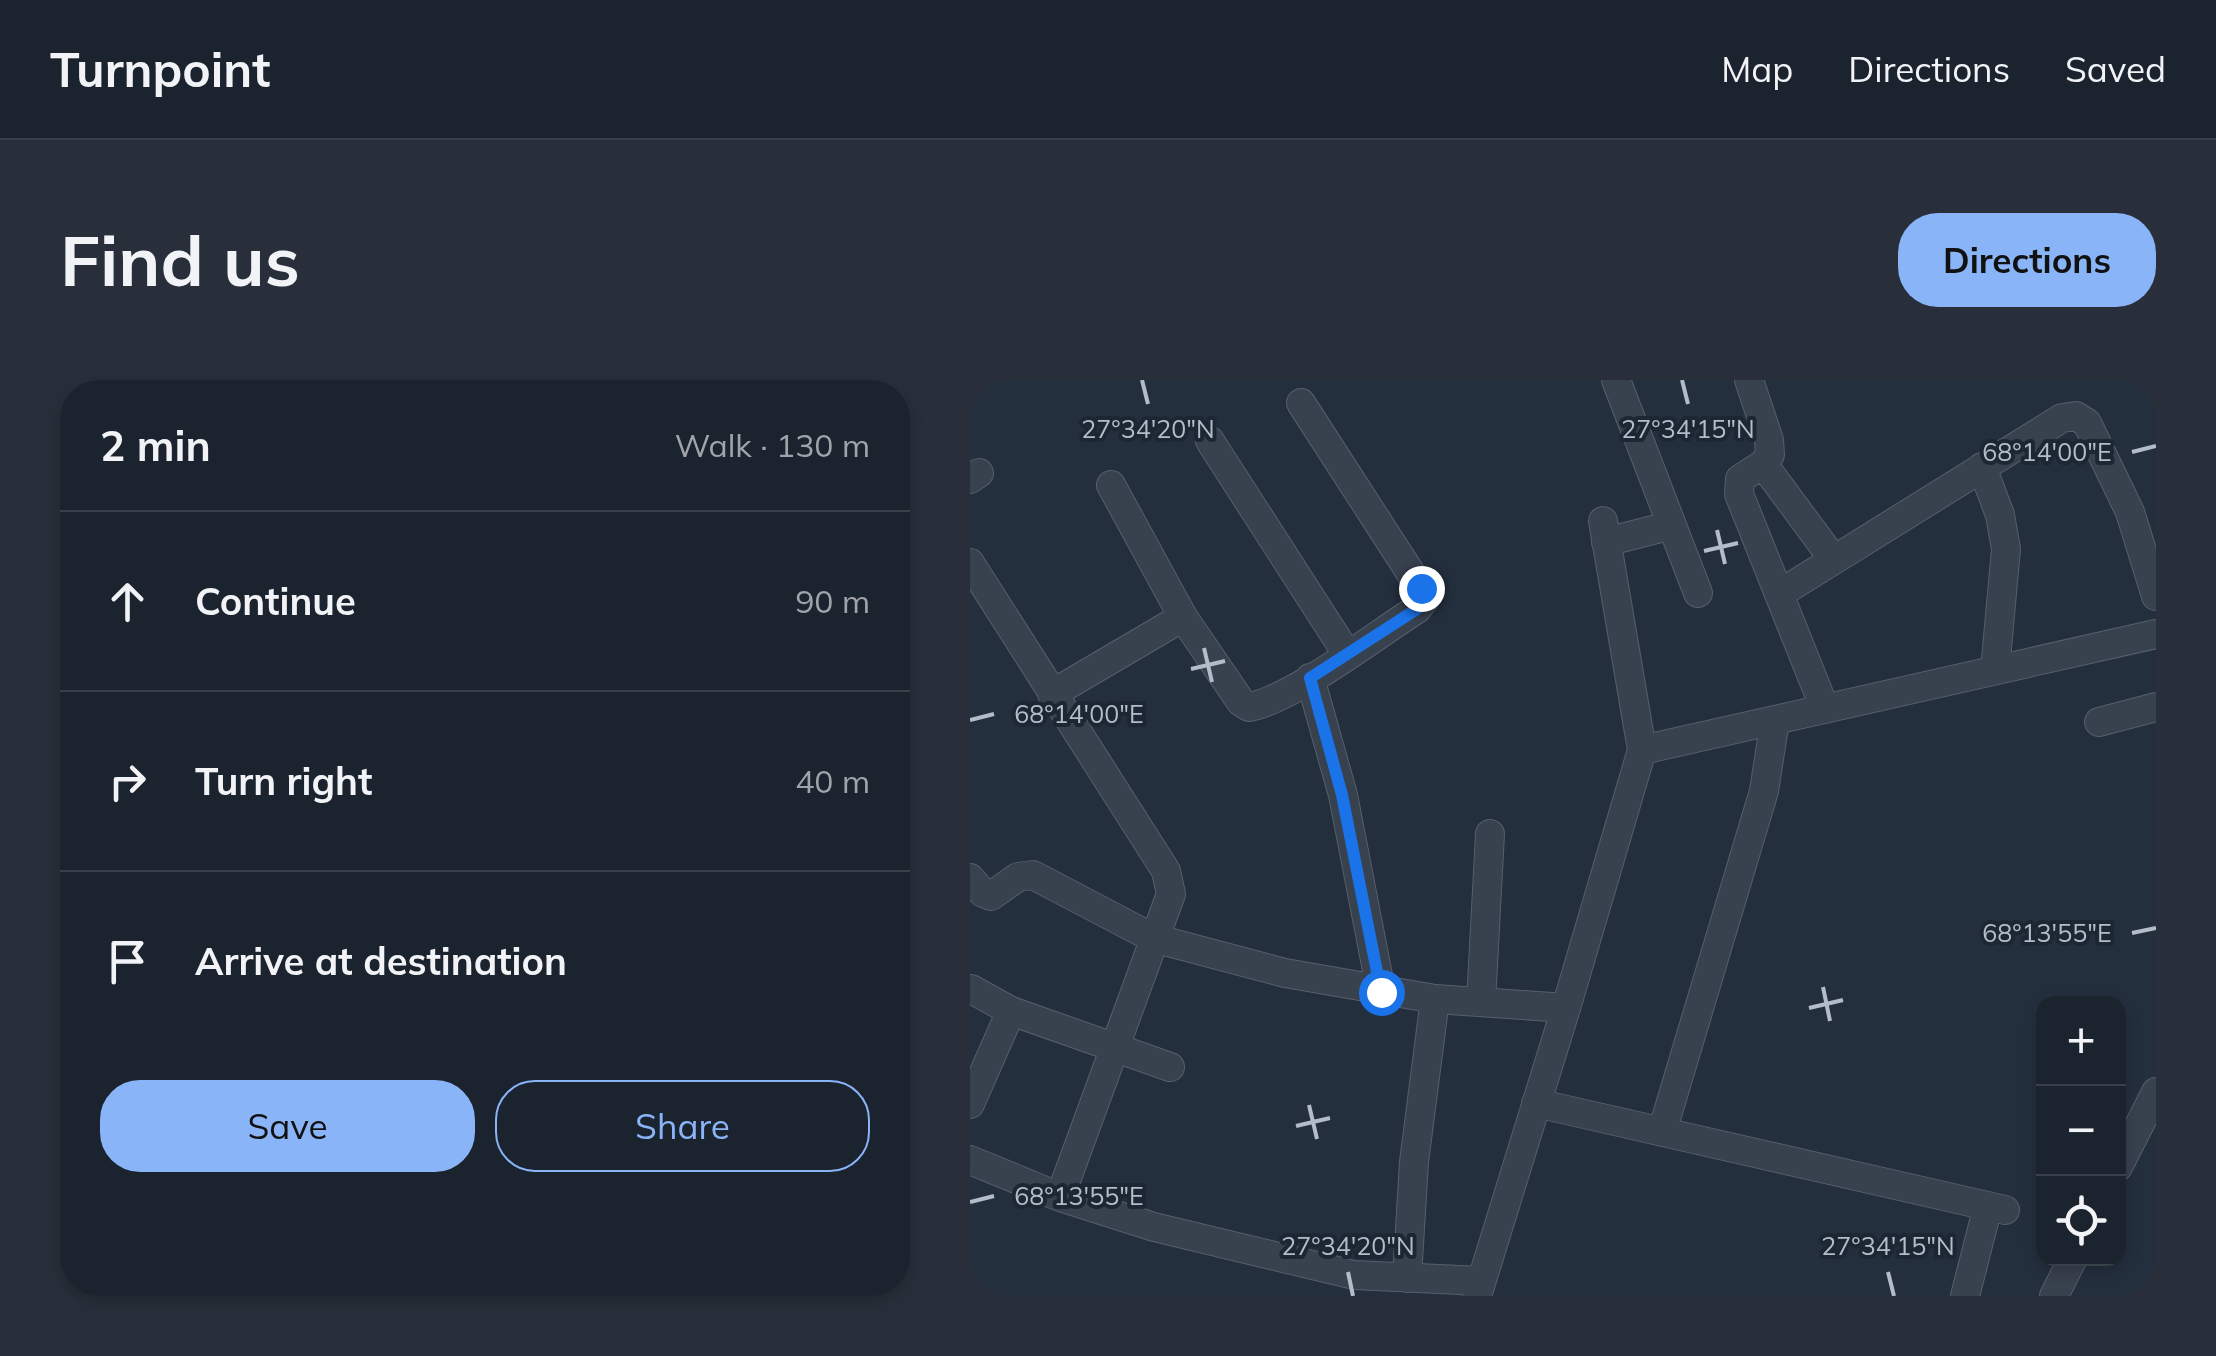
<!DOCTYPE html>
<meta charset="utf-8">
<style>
:root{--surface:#1b232e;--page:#282f3a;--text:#f1f3f6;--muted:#a0a4aa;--line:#39404a;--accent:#8ab4f8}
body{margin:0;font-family:Mulish,sans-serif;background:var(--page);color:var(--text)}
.controls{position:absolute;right:30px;bottom:30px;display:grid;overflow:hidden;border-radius:20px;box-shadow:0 5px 15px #0003}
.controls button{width:90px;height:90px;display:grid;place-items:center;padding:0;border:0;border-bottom:2px solid var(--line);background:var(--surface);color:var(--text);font:50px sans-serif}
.stop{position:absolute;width:30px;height:30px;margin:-22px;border:8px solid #1a73e8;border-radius:50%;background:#fff}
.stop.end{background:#1a73e8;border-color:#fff;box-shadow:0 2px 10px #0008}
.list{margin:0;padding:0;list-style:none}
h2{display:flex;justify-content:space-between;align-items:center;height:130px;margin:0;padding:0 40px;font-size:42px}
h2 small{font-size:32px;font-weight:400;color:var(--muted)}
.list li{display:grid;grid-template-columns:65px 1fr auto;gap:30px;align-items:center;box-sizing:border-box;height:180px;padding:0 40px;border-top:2px solid var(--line)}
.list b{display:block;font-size:38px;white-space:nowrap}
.list em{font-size:32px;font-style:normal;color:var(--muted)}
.actions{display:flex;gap:20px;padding:30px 40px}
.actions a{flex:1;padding:22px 0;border:2px solid var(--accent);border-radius:40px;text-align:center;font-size:35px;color:var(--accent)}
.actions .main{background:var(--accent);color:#111}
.icon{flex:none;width:55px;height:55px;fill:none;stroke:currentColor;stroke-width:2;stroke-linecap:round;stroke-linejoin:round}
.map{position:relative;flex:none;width:1186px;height:916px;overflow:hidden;border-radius:40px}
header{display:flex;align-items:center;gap:60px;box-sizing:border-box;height:140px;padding:0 50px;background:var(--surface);border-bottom:2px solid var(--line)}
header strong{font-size:48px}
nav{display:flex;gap:55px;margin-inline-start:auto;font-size:35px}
.intro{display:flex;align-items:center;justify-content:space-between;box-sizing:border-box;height:240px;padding:0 60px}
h1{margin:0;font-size:70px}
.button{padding:25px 45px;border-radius:40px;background:var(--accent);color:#111;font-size:35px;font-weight:700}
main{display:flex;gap:60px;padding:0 60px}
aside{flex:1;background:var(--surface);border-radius:40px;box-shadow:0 5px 15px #0003}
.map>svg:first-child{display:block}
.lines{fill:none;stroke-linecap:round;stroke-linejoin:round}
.minor-casing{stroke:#565f6c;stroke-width:30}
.minor{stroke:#38414e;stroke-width:28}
.route{stroke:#1a73e8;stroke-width:12}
.ticks{fill:none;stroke:#b4bcc9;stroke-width:4}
.ticks-label{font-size:25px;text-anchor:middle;fill:#b4bcc9;stroke:#1d2633;stroke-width:8;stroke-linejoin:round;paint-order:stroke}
</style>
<header>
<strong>Turnpoint</strong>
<nav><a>Map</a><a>Directions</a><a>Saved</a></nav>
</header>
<div class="intro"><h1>Find us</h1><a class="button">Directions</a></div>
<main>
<aside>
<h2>2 min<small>Walk · 130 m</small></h2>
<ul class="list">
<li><svg class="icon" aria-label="ahead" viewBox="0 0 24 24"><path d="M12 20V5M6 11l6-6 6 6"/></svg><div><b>Continue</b></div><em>90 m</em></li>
<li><svg class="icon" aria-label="right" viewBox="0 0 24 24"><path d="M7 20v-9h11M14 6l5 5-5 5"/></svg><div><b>Turn right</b></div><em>40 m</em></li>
<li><svg class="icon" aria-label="arrive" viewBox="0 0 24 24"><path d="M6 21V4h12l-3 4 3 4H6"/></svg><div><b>Arrive at destination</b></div></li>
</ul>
<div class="actions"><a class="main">Save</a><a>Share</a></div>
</aside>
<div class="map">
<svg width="1186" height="916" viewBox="0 0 1186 916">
<rect width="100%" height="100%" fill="#242f3e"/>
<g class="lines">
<defs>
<path id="minor" d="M646,0L728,213
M779,0L799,60L800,75L793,84L770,99L769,114L855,329
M240,61L377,274
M793,84L864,180
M1012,87L1030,135L1036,169L1025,290
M0,99L9,93
M141,105L213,237L271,322L279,327C323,319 406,255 447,229L454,220L451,209L331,23
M636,162L702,145
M0,183L196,491L201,514L90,817
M809,214L1092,38L1106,36L1117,43L1160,132L1186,216
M340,298L373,415L411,611
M82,314L213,237
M1129,342L1186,327
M672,370L1186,254
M0,498L13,513L21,516L48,497L63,495L183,558L315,593L465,619L596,628
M1,609L41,631L200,687
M511,622L520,454
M566,723L1035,830
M0,724L41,631
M692,752L794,411L805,340
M0,780L90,817L184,847L384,895L511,901
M1148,787L1186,712
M437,898L444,782L465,619
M507,916L596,628L672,370L633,141
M995,916L1018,826
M1084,916L1103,878"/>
</defs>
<!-- minor casing -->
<use href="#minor" class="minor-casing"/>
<!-- minor -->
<use href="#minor" class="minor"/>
</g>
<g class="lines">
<!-- route -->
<path class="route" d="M411,612L372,415L340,298L447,229L454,220L451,208"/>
</g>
<!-- ticks -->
<path class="ticks" d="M172,0L178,24M712,0L718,24M1162,72L1186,66M747,150L755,184M734,171L768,163M234,268L242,302M221,289L255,281M0,340L24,334M1162,553L1186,548M853,607L860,641M839,628L873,620M339,725L347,759M326,746L360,738M0,822L24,816M378,892L383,916M918,892L924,916"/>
<g class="ticks-label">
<text x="178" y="58">27°34'20"N</text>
<text x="718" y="58">27°34'15"N</text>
<text x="1077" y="81">68°14'00"E</text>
<text x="109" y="343">68°14'00"E</text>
<text x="1077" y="562">68°13'55"E</text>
<text x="109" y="825">68°13'55"E</text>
<text x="378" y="875">27°34'20"N</text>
<text x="918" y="875">27°34'15"N</text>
</g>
</svg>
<div class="controls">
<button>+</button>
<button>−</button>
<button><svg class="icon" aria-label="locate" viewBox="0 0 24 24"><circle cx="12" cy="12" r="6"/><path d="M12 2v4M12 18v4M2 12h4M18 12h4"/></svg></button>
</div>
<div class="stop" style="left:411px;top:612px"></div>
<div class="stop end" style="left:451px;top:208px"></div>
</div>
</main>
